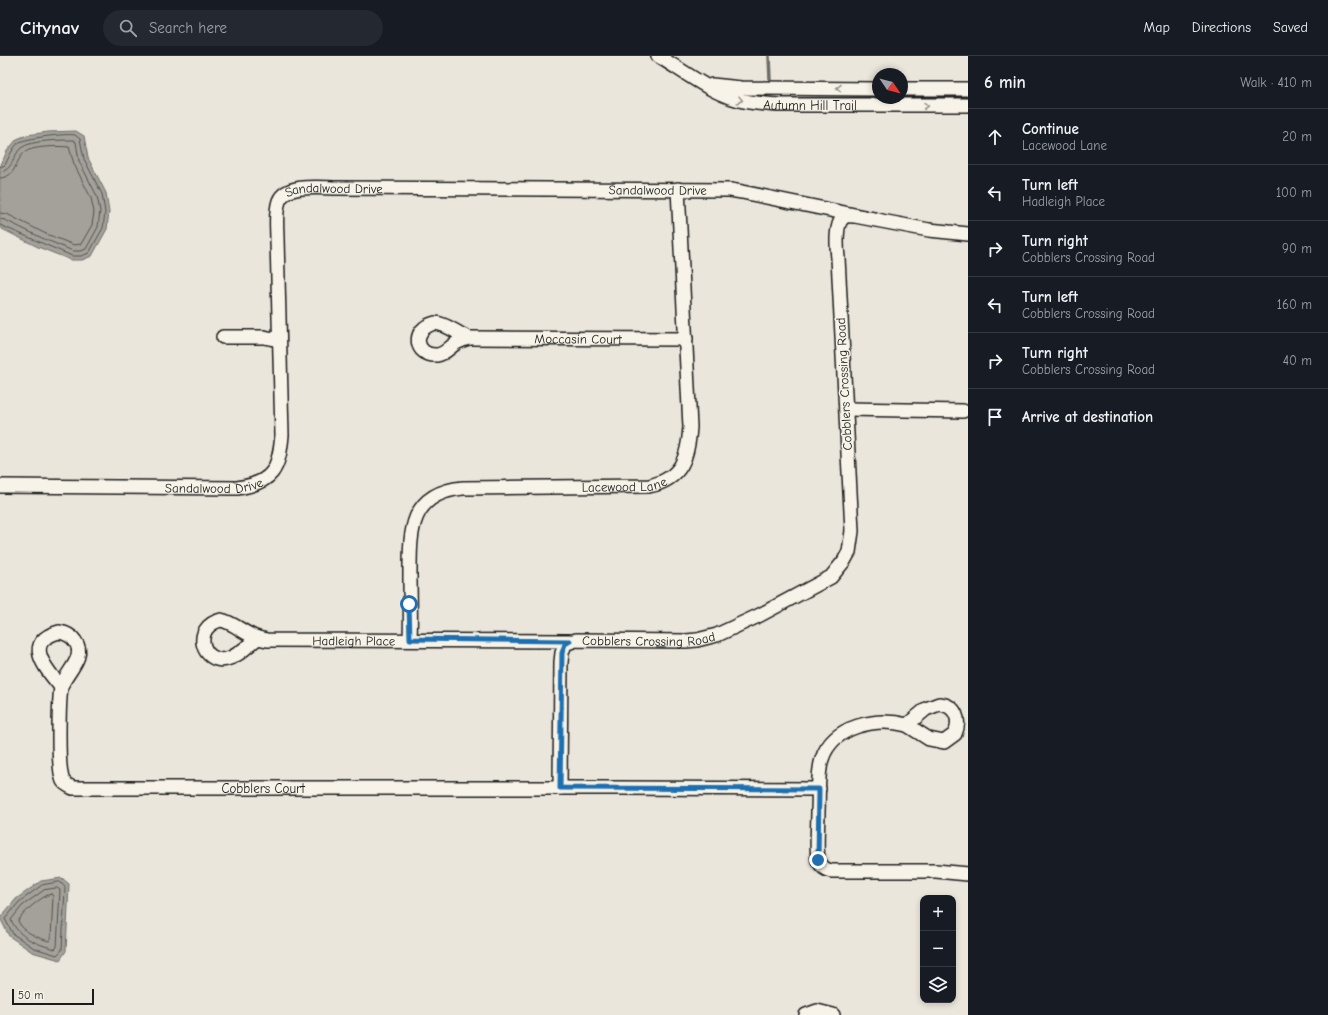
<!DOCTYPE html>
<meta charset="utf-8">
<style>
:root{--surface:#171b24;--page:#242831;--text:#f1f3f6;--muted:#9ea1a6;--line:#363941}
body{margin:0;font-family:"Comic Neue",sans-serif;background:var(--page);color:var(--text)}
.controls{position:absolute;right:12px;bottom:12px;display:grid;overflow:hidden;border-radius:8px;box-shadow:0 2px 6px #0003}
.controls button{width:36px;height:36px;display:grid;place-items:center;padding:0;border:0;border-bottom:1px solid var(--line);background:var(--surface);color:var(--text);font:20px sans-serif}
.compass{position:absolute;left:872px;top:12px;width:36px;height:36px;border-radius:50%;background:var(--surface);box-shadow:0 2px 6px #0003;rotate:125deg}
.scale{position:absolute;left:12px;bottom:10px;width:82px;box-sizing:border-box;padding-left:4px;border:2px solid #1c1c1c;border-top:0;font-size:11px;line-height:14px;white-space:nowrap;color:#1c1c1c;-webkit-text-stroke:3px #f7f3e8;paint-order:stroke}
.stop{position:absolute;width:12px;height:12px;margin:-9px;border:3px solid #1f6fb2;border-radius:50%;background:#fff}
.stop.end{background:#1f6fb2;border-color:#fff;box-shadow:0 1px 4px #0008}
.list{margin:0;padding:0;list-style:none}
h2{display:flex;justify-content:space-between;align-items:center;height:52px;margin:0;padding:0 16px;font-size:17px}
h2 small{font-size:13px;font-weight:400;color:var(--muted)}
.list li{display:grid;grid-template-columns:26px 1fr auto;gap:12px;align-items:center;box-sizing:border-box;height:56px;padding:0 16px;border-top:1px solid var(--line)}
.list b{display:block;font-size:15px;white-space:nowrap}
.list p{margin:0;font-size:13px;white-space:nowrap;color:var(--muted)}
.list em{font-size:13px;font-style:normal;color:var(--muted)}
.icon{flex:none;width:22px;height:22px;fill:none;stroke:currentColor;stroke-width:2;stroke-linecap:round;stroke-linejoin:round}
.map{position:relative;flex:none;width:968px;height:959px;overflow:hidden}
header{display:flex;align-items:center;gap:24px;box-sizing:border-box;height:56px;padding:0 20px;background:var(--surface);border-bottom:1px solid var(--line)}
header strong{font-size:19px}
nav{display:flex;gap:22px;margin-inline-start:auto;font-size:14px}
.search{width:280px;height:36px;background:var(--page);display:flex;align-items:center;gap:10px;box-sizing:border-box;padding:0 14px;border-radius:22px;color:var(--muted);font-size:15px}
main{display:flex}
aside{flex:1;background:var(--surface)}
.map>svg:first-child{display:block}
.water{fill:#a3a19a;stroke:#6d6c68}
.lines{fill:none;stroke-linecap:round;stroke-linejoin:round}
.shore{stroke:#52514e;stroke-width:1}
.stream{stroke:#6d6c68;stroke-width:3.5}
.minor-casing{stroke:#1c1c1c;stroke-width:16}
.minor{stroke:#f7f3e8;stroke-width:13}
.oneway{stroke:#94928c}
.route{stroke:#1f6fb2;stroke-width:5}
.labels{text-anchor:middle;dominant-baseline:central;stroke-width:3;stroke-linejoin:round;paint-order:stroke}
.street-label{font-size:13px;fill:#1c1c1c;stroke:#f7f3e8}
</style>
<header>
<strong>Citynav</strong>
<div class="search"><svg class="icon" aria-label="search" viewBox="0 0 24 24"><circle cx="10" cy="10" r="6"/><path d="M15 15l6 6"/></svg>Search here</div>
<nav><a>Map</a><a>Directions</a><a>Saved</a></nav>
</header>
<main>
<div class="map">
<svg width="968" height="959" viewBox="0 0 968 959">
<rect width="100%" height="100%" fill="#eae6dc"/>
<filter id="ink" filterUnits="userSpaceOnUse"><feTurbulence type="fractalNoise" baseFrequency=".025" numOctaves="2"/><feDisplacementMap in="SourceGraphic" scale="8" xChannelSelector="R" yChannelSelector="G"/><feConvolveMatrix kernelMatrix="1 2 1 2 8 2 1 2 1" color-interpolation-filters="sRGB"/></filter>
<g filter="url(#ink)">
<!-- water -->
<path class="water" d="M76,75L84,80L88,102L106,137L109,155L107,173L92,200L82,204H71L38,191L2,173L0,170V111L7,95L17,83L27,79L48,76Z
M62,822L69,828L66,895L60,904L32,896L9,880L0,862L16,843L41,825Z"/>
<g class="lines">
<!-- shore -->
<path class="shore" d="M0,111L5,109C9,101 12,93 18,87C25,82 67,77 75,79C76,80 79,82 80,83L84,103L102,138L105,156L103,172L89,197L81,200H72L0,169
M0,116C13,115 13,99 21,92C31,84 61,84 73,84L76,86L79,105L97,140L100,155L98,171L86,193L81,195H73L42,182L5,164L0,163
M0,122C17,121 14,105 25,96C33,90 59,90 69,91L74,108L91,142L94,156L92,169L81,188L74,189L44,177L7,158L0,157
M60,826L65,831L62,894L57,899L34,892L13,878L5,863L19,846L42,829Z
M57,832L60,834L57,891L55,893C37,888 19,882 11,864L22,850L44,834Z
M51,838L53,840L51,883L49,885C38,882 23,876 18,865C24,856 41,840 51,838Z"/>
<!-- stream -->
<path class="stream" d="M769,0L770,24"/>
<defs>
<g id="minor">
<path id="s1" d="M658,0C682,14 710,36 736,43C749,47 764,48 778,49H968"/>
<path d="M712,29L741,32L878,33"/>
<path d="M902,33H968"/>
<path d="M435,267C448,268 457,278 469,282C465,283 461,285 458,286C450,290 446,298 437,299C415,301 410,273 435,267Z"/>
<path d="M223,281H264L279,284"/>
<path id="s2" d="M469,282L686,283"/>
<path d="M846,353L963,355"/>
<path id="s3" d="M0,430L237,432C273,427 279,413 282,379L277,183C277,172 275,156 279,145C286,127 321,132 337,132L730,134L742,136L879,164"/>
<path d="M221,564C235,567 244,578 258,582C248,589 239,600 227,603C202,609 191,571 221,564Z"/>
<path d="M59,576C66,577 71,579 75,585C87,601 66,616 61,631C47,614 21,586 59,576Z"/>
<path id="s4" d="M258,582L267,584L570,585"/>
<path id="s5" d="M410,583C411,562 410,540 410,519C410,476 409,437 463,432L649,430C682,423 688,401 690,371L678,133"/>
<path id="s6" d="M61,631C59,647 57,712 63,725C66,729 69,730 73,732H619L819,733"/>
<path d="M939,648C956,649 961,664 955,678L944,686L929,683L907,669L926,653Z"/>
<path d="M907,669C877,661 833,669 822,703C817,719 819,738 818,755C818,771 816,788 818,804C822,811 825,814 832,815H936L968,818"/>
<path id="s7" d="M560,732L561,606L562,597L565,588L576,584L686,585L697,584L717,579L760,559L831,521L844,505L849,496L852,475L838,202C837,193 835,168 843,162C846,159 851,160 855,160L929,174L968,178"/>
<path d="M806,959L817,955L833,959"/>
</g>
</defs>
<!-- minor casing -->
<use href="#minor" class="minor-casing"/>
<!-- minor -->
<use href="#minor" class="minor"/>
</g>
<!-- one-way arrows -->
<defs><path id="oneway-chevron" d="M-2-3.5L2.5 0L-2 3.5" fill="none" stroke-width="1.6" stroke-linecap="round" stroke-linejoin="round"/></defs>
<g class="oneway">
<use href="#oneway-chevron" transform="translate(839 32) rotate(-179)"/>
<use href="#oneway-chevron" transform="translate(740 44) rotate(14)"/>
<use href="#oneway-chevron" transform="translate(926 50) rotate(1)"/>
</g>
</g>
<g class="lines" filter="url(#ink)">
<!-- route -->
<path class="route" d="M409,548L410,583L570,585L565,588L562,597L560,732L819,733L818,804"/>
</g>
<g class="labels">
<!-- street labels -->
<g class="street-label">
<text stroke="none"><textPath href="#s1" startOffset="164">Autumn Hill Trail</textPath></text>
<text stroke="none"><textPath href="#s3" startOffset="933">Sandalwood Drive</textPath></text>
<text stroke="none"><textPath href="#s3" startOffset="609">Sandalwood Drive</textPath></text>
<text stroke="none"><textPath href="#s2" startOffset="109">Moccasin Court</textPath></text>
<text transform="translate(844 328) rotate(-93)">Cobblers Crossing Road</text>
<text stroke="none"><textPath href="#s3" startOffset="214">Sandalwood Drive</textPath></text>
<text stroke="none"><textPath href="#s5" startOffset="342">Lacewood Lane</textPath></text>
<text stroke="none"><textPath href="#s7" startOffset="229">Cobblers Crossing Road</textPath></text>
<text stroke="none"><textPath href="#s4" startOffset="96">Hadleigh Place</textPath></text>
<text stroke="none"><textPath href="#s6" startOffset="297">Cobblers Court</textPath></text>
</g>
</g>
</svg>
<div class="controls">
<button>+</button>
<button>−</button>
<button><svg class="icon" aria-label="layers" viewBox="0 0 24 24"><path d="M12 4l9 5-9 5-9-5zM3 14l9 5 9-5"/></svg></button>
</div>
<svg class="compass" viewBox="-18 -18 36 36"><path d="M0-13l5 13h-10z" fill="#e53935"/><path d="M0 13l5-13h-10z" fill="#9ea1a6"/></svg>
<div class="scale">50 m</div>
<div class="stop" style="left:409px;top:548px"></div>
<div class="stop end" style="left:818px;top:804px"></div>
</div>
<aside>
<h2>6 min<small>Walk · 410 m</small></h2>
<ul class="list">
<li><svg class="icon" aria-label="ahead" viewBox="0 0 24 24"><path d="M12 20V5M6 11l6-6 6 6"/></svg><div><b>Continue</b><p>Lacewood Lane</p></div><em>20 m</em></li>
<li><svg class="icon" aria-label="left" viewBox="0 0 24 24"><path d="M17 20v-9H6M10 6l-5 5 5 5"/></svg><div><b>Turn left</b><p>Hadleigh Place</p></div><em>100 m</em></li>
<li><svg class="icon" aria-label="right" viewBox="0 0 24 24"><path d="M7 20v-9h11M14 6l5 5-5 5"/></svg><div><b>Turn right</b><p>Cobblers Crossing Road</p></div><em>90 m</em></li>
<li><svg class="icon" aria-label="left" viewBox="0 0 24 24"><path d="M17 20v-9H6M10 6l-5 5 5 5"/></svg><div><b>Turn left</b><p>Cobblers Crossing Road</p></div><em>160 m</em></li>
<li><svg class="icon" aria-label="right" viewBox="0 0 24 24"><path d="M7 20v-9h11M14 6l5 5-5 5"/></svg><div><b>Turn right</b><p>Cobblers Crossing Road</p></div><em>40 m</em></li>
<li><svg class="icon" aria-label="arrive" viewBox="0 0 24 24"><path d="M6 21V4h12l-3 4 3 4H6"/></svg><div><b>Arrive at destination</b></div></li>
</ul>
</aside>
</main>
